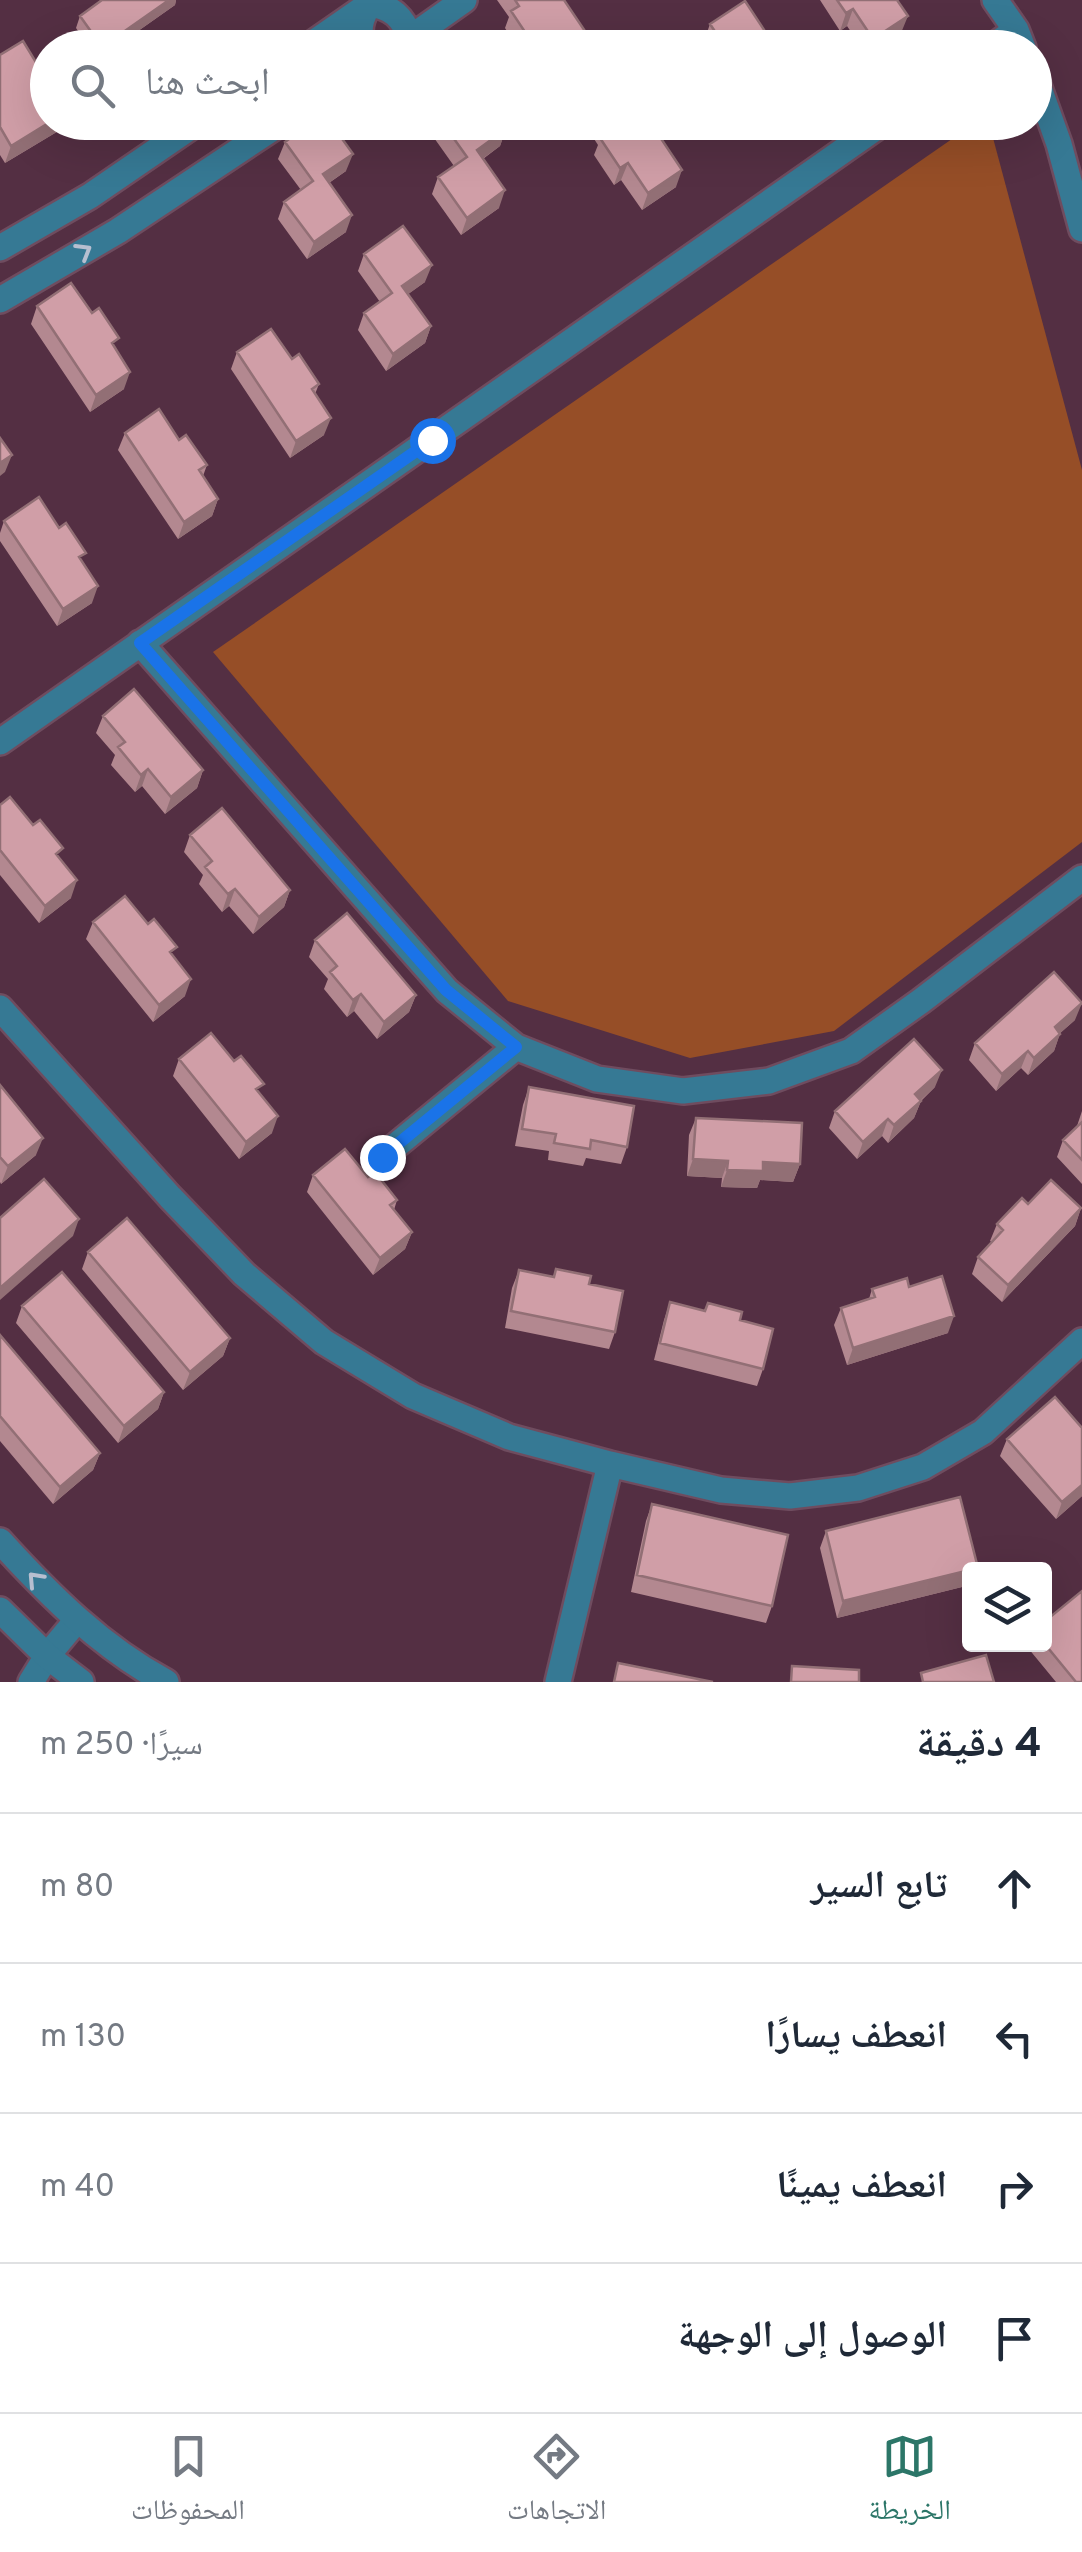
<!DOCTYPE html>
<html lang="ar">
<meta charset="utf-8">
<style>
:root{--surface:#fff;--page:#f2f2f3;--text:#1f2937;--muted:#747a83;--line:#e0e1e3;--accent:#2c7668}
body{margin:0;font-family:Overpass,"Noto Naskh Arabic",sans-serif;background:var(--page);color:var(--text);direction:rtl}
.controls{position:absolute;right:30px;bottom:30px;display:grid;overflow:hidden;border-radius:10px;box-shadow:0 10px 40px #0002}
.controls button{width:90px;height:90px;display:grid;place-items:center;padding:0;border:0;border-bottom:2px solid var(--line);background:var(--surface);color:var(--text);font:50px sans-serif}
.stop{position:absolute;width:30px;height:30px;margin:-22px;border:8px solid #1a73e8;border-radius:50%;background:#fff}
.stop.end{background:#1a73e8;border-color:#fff;box-shadow:0 2px 10px #0008}
.list{margin:0;padding:0;list-style:none}
h2{display:flex;justify-content:space-between;align-items:center;height:130px;margin:0;padding:0 40px;font-size:42px}
h2 small{font-size:32px;font-weight:400;color:var(--muted)}
.list li{display:grid;grid-template-columns:65px 1fr auto;gap:30px;align-items:center;box-sizing:border-box;height:150px;padding:0 40px;border-top:2px solid var(--line)}
.list b{display:block;font-size:38px;white-space:nowrap}
.list em{font-size:32px;font-style:normal;color:var(--muted)}
.icon{flex:none;width:55px;height:55px;fill:none;stroke:currentColor;stroke-width:2;stroke-linecap:round;stroke-linejoin:round}
.map{position:relative;flex:none;width:1082px;height:1682px;overflow:hidden;direction:ltr}
.search{position:absolute;background:var(--surface);box-shadow:0 10px 40px #0002;left:30px;right:30px;top:30px;height:110px;display:flex;align-items:center;gap:25px;box-sizing:border-box;padding:0 35px;border-radius:55px;color:var(--muted);font-size:38px}
.sheet{height:730px;background:var(--surface)}
nav{display:flex;justify-content:space-around;align-items:center;box-sizing:border-box;height:140px;border-top:2px solid var(--line);background:var(--surface);font-size:28px;color:var(--muted)}
nav a{display:grid;justify-items:center;gap:5px}
nav .on{color:var(--accent)}
.map>svg:first-child{display:block}
.green{fill:#964e27}
.lines{fill:none;stroke-linecap:round;stroke-linejoin:round}
.minor-casing{stroke:#6f4c5f;stroke-width:30}
.tertiary-casing{stroke:#6f4c5f;stroke-width:30}
.minor{stroke:#367994;stroke-width:25}
.tertiary{stroke:#367994;stroke-width:25}
.wall{fill:#b38890}
.shaded-wall{fill:#926f75}
.building{fill:#d09ea7;stroke:#926f75;stroke-width:2.5}
.oneway{stroke:#b7bfd0}
.route{stroke:#1a73e8;stroke-width:12}
</style>
<div class="map">
<svg width="1082" height="1682" viewBox="0 0 1082 1682">
<rect width="100%" height="100%" fill="#542f43"/>
<!-- green -->
<path class="green" d="M975,123H989L1082,470V842L834,1031L690,1058L508,1001L213,652Z"/>
<g class="lines">
<defs>
<path id="minor" d="M995,0L1016,30L1023,48
M991,48L1016,30
M1034,74L1059,144L1082,229
M140,643L447,991L516,1047L597,1079L683,1091L769,1081L851,1051L921,1001L1082,878
M0,742L884,122
M0,1008L170,1197L244,1274L324,1342L413,1396L509,1437L610,1464L721,1490L790,1496L858,1488L923,1467L983,1432L1082,1341
M382,1157L516,1047
M31,1682L47,1656L77,1620
M558,1682L610,1464"/>
<path id="tertiary" d="M306,48L371,3
M364,48C357,31 360,18 370,4C392,7 403,17 410,38
M396,48L464,0
M0,248L90,196L198,122
M0,300L118,231L282,122
M0,1541C49,1595 101,1647 166,1682
M0,1610L47,1656L81,1682"/>
</defs>
<!-- minor casing -->
<use href="#minor" class="minor-casing"/>
<!-- tertiary casing -->
<use href="#tertiary" class="tertiary-casing"/>
<!-- minor -->
<use href="#minor" class="minor"/>
<!-- tertiary -->
<use href="#tertiary" class="tertiary"/>
</g>
<!-- wall -->
<path class="wall" d="M102,0H176L175,5L114,48H90L76,28L80,16Z
M497,0H564L593,43L592,48H518L505,28L509,17Z
M820,0H897L901,33L879,48H862L847,26L840,31Z
M710,24L776,48H708L704,41Z
M0,55L60,130L5,163L0,155Z
M437,122H501L506,129L500,146L483,159L499,208L461,235L432,194L438,177L454,166L432,135Z
M583,122H650L676,187L642,210L621,180L614,185L594,155L598,145Z
M758,122H775L763,130Z
M285,142L346,171L329,183L346,232L307,259L278,219L284,202L301,190L278,159Z
M364,254L425,282L408,294L431,326L425,343L386,371L358,330L364,313L380,302L358,271Z
M37,306L115,348L124,389L90,412L31,324Z
M237,352L292,359L319,384L315,394L324,435L290,458L231,369Z
M125,433L179,440L207,465L203,476L218,499L212,516L178,539L118,450Z
M4,521L83,563L92,603L57,626L0,541V533Z
M103,716L203,770L197,788L165,814L142,786L135,792L111,765L115,755L96,733Z
M0,805L59,858L71,898L39,923L0,875Z
M190,835L290,890L284,907L253,934L229,906L222,912L199,884L203,875L184,852Z
M93,922L148,924L174,957L185,996L153,1022L86,939Z
M315,940L416,995L409,1012L377,1039L354,1011L347,1017L324,989L328,979L309,957Z
M1075,1020L1060,1033L1054,1051L1028,1075L1021,1068L996,1091L969,1060L975,1043Z
M179,1059L260,1094L272,1133L239,1159L173,1076Z
M0,1085L36,1155L1,1184L0,1182Z
M529,1087L627,1147L621,1164L586,1158L583,1166L548,1160L549,1151L515,1146L523,1105Z
M935,1087L921,1101L914,1118L888,1143L882,1136L857,1159L829,1128L835,1111Z
M1082,1111V1184L1057,1157L1063,1140L1077,1126Z
M696,1118L800,1164L793,1182L760,1180L757,1188L721,1187L722,1178L687,1176L689,1135Z
M313,1175L368,1177L397,1200L394,1210L412,1232L405,1249L373,1275L307,1192Z
M1028,1204L1081,1208L1075,1226L1002,1302L972,1274L978,1257L992,1242L990,1241L997,1224Z
M88,1252L230,1338L223,1356L183,1390L82,1269Z
M556,1269L589,1284L615,1332L609,1349L505,1328L512,1288L519,1270L553,1277Z
M909,1287L948,1333L847,1365L834,1325L841,1308L869,1299L872,1289Z
M670,1302L740,1320L763,1369L757,1386L654,1360L664,1320Z
M22,1306L164,1392L158,1409L118,1443L16,1323Z
M0,1335L100,1453L93,1470L53,1504L0,1441Z
M1082,1428V1496L1056,1519L1000,1456L1007,1439Z
M652,1504L772,1606L766,1623L631,1592L646,1521Z
M826,1531L970,1570V1585L837,1618L820,1548Z
M1044,1622L1082,1682H1056L1028,1648L1029,1644H1044Z"/>
<!-- shaded-wall -->
<path class="shaded-wall" d="M169,0H176L175,5L114,48H102Z
M853,9L847,26L840,31L846,13Z
M908,16L901,33L879,48H870L873,39Z
M538,36L534,48H529L531,41Z
M50,122H63L60,130L5,163L11,146Z
M766,122H775L763,130Z
M506,129L500,146L471,167L477,150Z
M353,154L346,171L317,191L323,174Z
M628,163L621,180L614,185L620,168Z
M682,170L676,187L642,210L648,193Z
M505,190L499,208L461,235L467,218Z
M352,215L346,232L307,259L314,242Z
M432,265L425,282L396,303L402,286Z
M431,326L425,343L386,371L393,354Z
M130,372L124,389L90,412L96,395Z
M331,418L324,435L290,458L296,441Z
M12,455L5,472L0,476V463Z
M218,499L212,516L178,539L184,522Z
M98,586L92,603L57,626L63,609Z
M148,769L142,786L135,792L141,775Z
M203,770L197,788L165,814L171,797Z
M77,880L71,898L39,923L45,906Z
M235,889L229,906L222,912L228,894Z
M290,890L284,907L253,934L259,917Z
M191,979L185,996L153,1022L159,1005Z
M361,994L354,1011L347,1017L353,1000Z
M416,995L409,1012L377,1039L384,1022Z
M1082,1003L1075,1020L1048,1044L1055,1027Z
M1060,1034L1054,1051L1028,1075L1034,1058Z
M1028,1051L1021,1068L996,1091L1002,1074Z
M942,1070L935,1087L908,1112L915,1094Z
M921,1101L914,1118L888,1143L894,1125Z
M278,1116L272,1133L239,1159L246,1142Z
M888,1119L882,1136L857,1159L863,1142Z
M43,1138L36,1155L1,1184L8,1166Z
M693,1159L728,1161L722,1178L687,1176Z
M763,1162L800,1164L793,1182L760,1180L757,1188L721,1187L727,1170Z
M1081,1208L1075,1226L1002,1302L1008,1285Z
M79,1219L73,1236L0,1300V1288Z
M412,1232L405,1249L373,1275L380,1258Z
M954,1316L948,1333L847,1365L853,1348Z
M230,1338L223,1356L183,1390L190,1372Z
M164,1392L158,1409L118,1443L124,1426Z
M100,1453L93,1470L53,1504L60,1487Z
M1082,1485V1496L1056,1519L1062,1502Z
M970,1570V1585L837,1618L843,1601Z"/>
<!-- building -->
<path class="building" d="M102,0H169L102,47L80,16Z
M515,0H564L593,43L587,48H546L538,36L531,41L511,11L519,6Z
M837,0H897L908,16L873,39L853,9L846,13Z
M745,1L776,48H726L710,24Z
M23,41L48,82V122H50L11,146L0,127V55Z
M312,122H330L353,154L323,174L352,215L314,242L284,202L313,181L285,142Z
M442,122H501L506,129L477,150L505,190L467,218L438,177L467,157Z
M600,122H650L682,170L648,193L628,163L620,168L600,138L607,133Z
M403,226L432,265L402,286L431,326L393,354L364,313L392,293L364,254Z
M71,283L92,313L99,308L119,338L112,343L130,372L96,395L37,306Z
M271,329L292,359L299,354L319,384L312,389L331,418L296,441L237,352Z
M159,409L179,440L186,435L207,465L199,470L218,499L184,522L125,433Z
M0,438L12,455L0,463Z
M39,497L59,528L66,523L86,553L79,557L98,586L63,609L4,521Z
M134,689L203,770L171,797L148,769L141,775L118,747L125,742L103,716Z
M10,797L33,825L40,820L63,848L56,854L77,880L45,906L0,850V805Z
M222,808L290,890L259,917L235,889L228,894L205,867L212,861L190,835Z
M125,896L148,924L154,919L177,947L170,952L191,979L159,1005L93,922Z
M347,913L416,995L384,1022L361,994L353,1000L330,972L337,966L315,940Z
M1054,972L1082,1003L1055,1027L1060,1034L1034,1058L1028,1051L1002,1074L975,1043Z
M211,1033L234,1061L241,1056L264,1084L256,1089L278,1116L246,1142L179,1059Z
M914,1039L942,1070L915,1094L921,1101L894,1125L888,1119L863,1142L835,1111Z
M0,1085L43,1138L8,1166L0,1157Z
M529,1087L634,1106L627,1147L591,1140L590,1149L554,1143L556,1134L522,1129Z
M696,1118L802,1123L800,1164L763,1162V1171L727,1170L728,1161L693,1159Z
M1082,1122V1160L1063,1140Z
M345,1149L368,1177L375,1172L397,1200L390,1205L412,1232L380,1258L313,1175Z
M44,1179L79,1219L0,1288V1218Z
M1051,1180L1081,1208L1008,1285L978,1257L1003,1230L997,1224L1022,1198L1028,1204Z
M127,1218L230,1338L190,1372L88,1252Z
M556,1269L591,1276L589,1284L623,1291L615,1332L511,1311L519,1270L554,1277Z
M62,1272L164,1392L124,1426L22,1306Z
M942,1276L954,1316L853,1348L841,1308L875,1297L872,1289L907,1278L909,1287Z
M670,1302L705,1311L708,1303L742,1312L740,1320L773,1329L763,1369L660,1343Z
M0,1335L100,1453L60,1487L0,1416Z
M1055,1397L1082,1428V1485L1062,1502L1007,1439Z
M960,1497L978,1568L843,1601L826,1531Z
M652,1504L788,1535L772,1606L637,1575Z
M1082,1591V1682H1076L1044,1643V1622Z
M986,1655L994,1682H923L921,1673Z
M618,1663L713,1682H614Z
M792,1666L859,1670V1682H791Z"/>
<!-- one-way arrows -->
<defs><path id="oneway-chevron" d="M-2-3.5L2.5 0L-2 3.5" fill="none" stroke-width="1.6" stroke-linecap="round" stroke-linejoin="round" transform="scale(2.5)"/></defs>
<g class="oneway">
<use href="#oneway-chevron" transform="translate(84 251) rotate(-31)"/>
<use href="#oneway-chevron" transform="translate(35 1579) rotate(-133)"/>
</g>
<g class="lines">
<!-- route -->
<path class="route" d="M382,1157L516,1047L446,990L140,643L432,440"/>
</g>
</svg>
<div class="controls">
<button><svg class="icon" aria-label="layers" viewBox="0 0 24 24"><path d="M12 4l9 5-9 5-9-5zM3 14l9 5 9-5"/></svg></button>
</div>
<div class="stop" style="left:432px;top:440px"></div>
<div class="stop end" style="left:382px;top:1157px"></div>
<div class="search"><svg class="icon" aria-label="search" viewBox="0 0 24 24"><circle cx="10" cy="10" r="6"/><path d="M15 15l6 6"/></svg>ابحث هنا</div>
</div>
<section class="sheet">
<h2>4 دقيقة<small>سيرًا · 250 m</small></h2>
<ul class="list">
<li><svg class="icon" aria-label="ahead" viewBox="0 0 24 24"><path d="M12 20V5M6 11l6-6 6 6"/></svg><div><b>تابع السير</b></div><em>80 m</em></li>
<li><svg class="icon" aria-label="left" viewBox="0 0 24 24"><path d="M17 20v-9H6M10 6l-5 5 5 5"/></svg><div><b>انعطف يسارًا</b></div><em>130 m</em></li>
<li><svg class="icon" aria-label="right" viewBox="0 0 24 24"><path d="M7 20v-9h11M14 6l5 5-5 5"/></svg><div><b>انعطف يمينًا</b></div><em>40 m</em></li>
<li><svg class="icon" aria-label="arrive" viewBox="0 0 24 24"><path d="M6 21V4h12l-3 4 3 4H6"/></svg><div><b>الوصول إلى الوجهة</b></div></li>
</ul>
</section>
<nav>
<a class="on"><svg class="icon" aria-label="map" viewBox="0 0 24 24"><path d="M3 6l6-2 6 2 6-2v14l-6 2-6-2-6 2zM9 4v14M15 6v14"/></svg>الخريطة</a>
<a><svg class="icon" aria-label="directions" viewBox="0 0 24 24"><path d="M12 3l9 9-9 9-9-9zM9 14v-3h6M13 9l2 2-2 2"/></svg>الاتجاهات</a>
<a><svg class="icon" aria-label="saved" viewBox="0 0 24 24"><path d="M7 4h10v16l-5-4-5 4z"/></svg>المحفوظات</a>
</nav>
